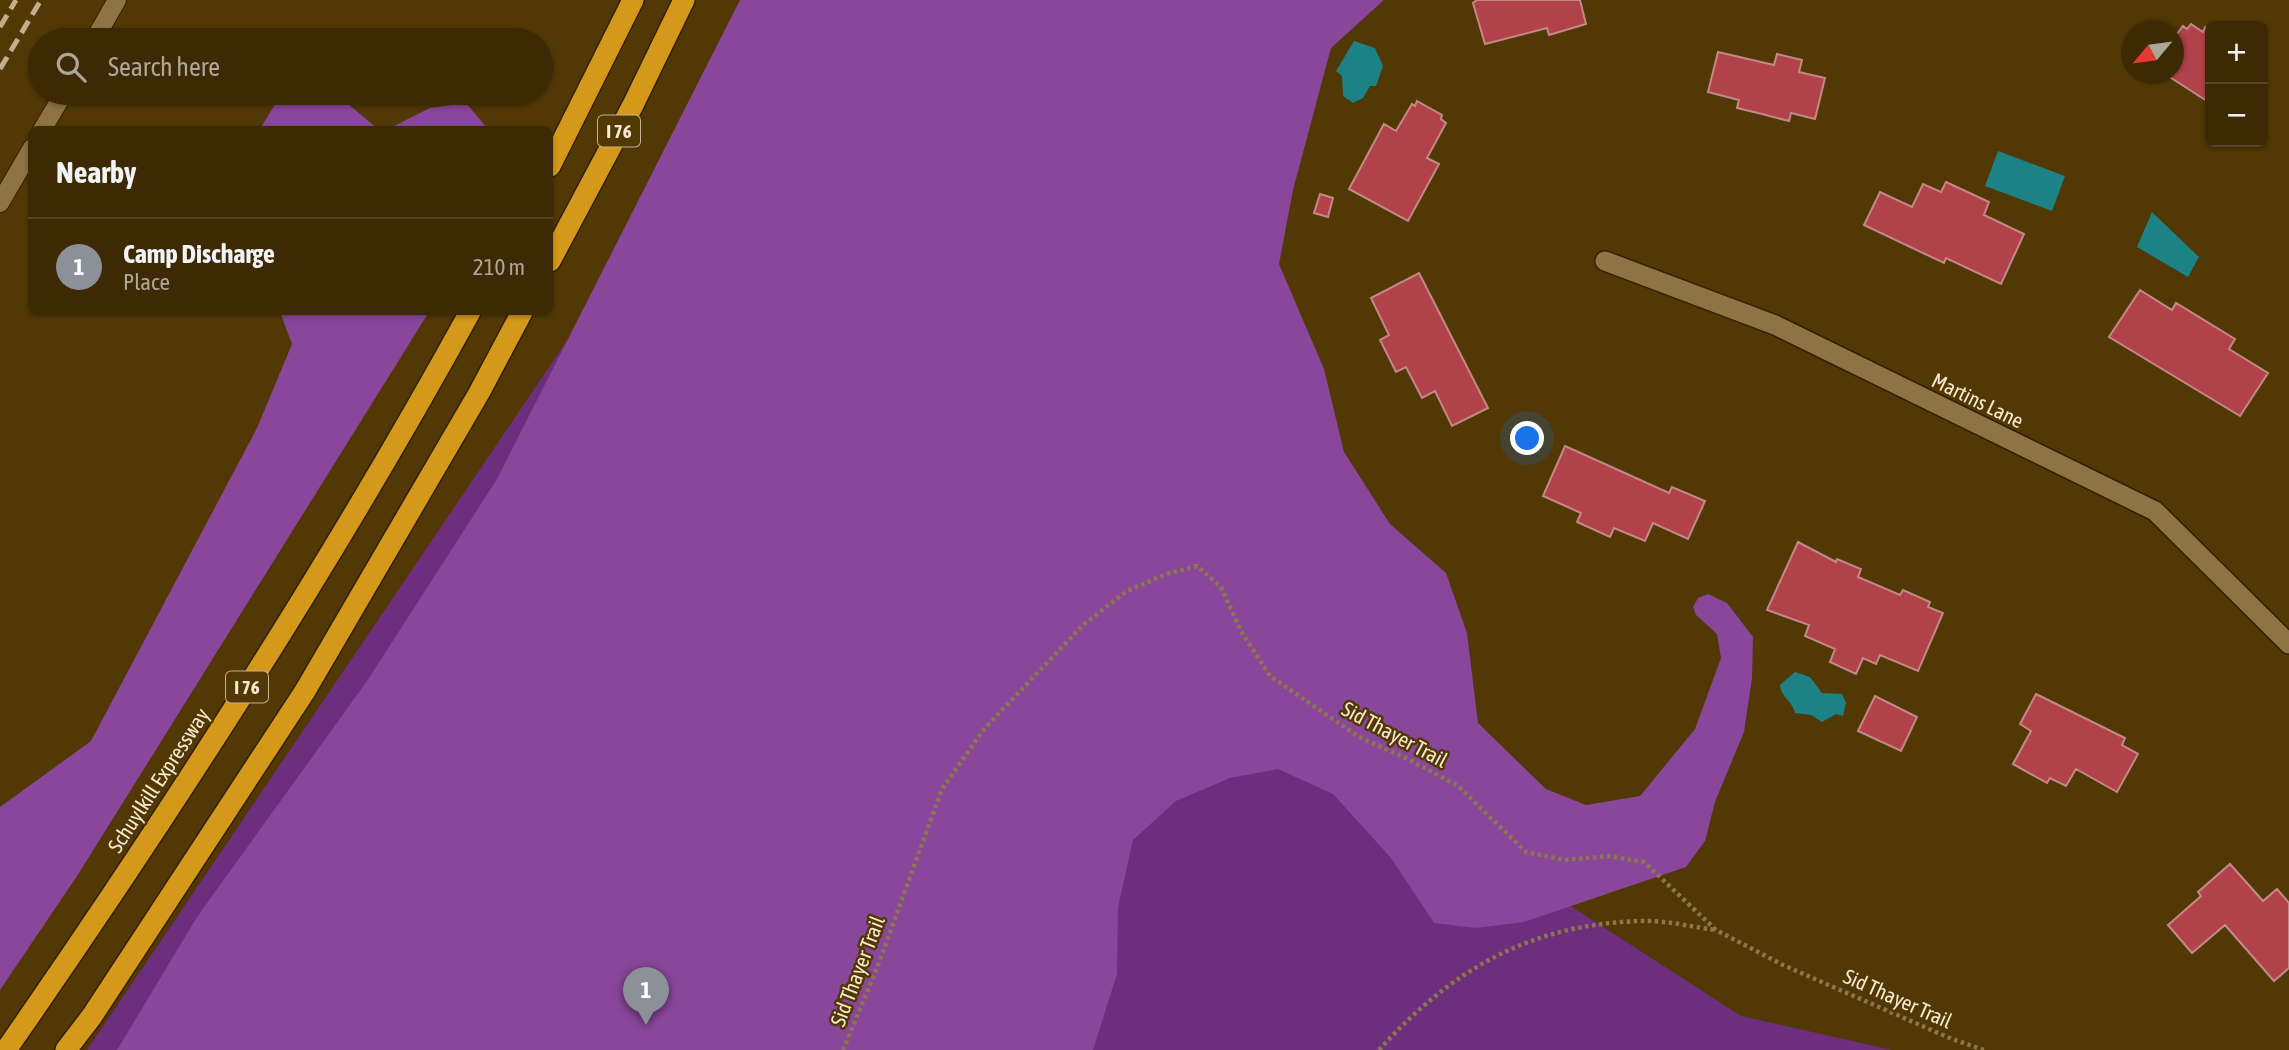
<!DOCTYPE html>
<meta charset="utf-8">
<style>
:root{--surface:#3d2a04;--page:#483613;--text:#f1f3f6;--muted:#ada79a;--line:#564626;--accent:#8c9099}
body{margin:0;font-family:"Asap Condensed",sans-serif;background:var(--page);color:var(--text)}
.controls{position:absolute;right:21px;top:21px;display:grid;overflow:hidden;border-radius:10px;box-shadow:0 2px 5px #0004}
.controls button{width:63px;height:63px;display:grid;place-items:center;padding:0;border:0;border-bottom:2px solid var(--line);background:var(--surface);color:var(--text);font:35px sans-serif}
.compass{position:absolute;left:2121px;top:21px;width:63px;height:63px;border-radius:50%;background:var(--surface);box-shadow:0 2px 5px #0004;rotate:241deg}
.you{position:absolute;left:1528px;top:439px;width:24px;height:24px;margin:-18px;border:5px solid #fff;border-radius:50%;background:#1a73e8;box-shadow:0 0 0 10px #1a73e833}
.badge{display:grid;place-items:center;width:46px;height:46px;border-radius:50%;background:var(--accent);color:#fff;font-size:23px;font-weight:700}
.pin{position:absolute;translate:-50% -58px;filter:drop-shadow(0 2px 4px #0008)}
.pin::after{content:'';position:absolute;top:37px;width:24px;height:21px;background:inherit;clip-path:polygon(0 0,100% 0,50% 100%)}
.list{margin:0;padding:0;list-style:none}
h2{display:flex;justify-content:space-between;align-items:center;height:91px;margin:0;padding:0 28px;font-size:30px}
h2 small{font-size:23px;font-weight:400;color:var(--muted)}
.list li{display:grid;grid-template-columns:46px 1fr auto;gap:21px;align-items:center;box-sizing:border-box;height:98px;padding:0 28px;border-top:2px solid var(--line)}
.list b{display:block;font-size:26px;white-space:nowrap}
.list p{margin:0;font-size:23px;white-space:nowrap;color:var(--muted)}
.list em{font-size:23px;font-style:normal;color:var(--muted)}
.icon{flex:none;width:38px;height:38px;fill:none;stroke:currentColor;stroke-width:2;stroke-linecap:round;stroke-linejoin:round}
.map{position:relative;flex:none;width:2289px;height:1050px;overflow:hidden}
.search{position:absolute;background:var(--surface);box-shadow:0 2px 5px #0004;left:28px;top:28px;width:525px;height:77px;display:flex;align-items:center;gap:18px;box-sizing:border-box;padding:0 24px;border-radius:38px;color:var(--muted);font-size:26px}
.panel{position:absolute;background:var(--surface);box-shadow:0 2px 5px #0004;left:28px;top:126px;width:525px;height:189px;border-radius:10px}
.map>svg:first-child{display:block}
.green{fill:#6d2e7d}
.forest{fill:#89469a}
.water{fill:#1c8286}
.building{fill:#b2424a;stroke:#c38989;stroke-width:2}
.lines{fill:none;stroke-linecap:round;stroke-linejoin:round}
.service-casing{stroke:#322000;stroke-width:20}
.minor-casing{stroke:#322000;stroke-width:22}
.motorway-casing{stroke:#322000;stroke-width:24}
.path{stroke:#8c764c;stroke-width:4.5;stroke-dasharray:3.5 3.5;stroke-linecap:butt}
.service{stroke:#8e7345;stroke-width:18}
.minor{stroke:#8e7345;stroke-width:19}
.motorway{stroke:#d4981b;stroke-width:21}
.rail{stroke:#c1ae8d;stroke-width:5;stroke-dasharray:14 7;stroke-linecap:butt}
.labels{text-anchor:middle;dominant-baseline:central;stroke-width:5;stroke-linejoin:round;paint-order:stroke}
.shield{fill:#513805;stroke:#c6b393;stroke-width:2}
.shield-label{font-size:19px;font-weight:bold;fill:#f8e8d0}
.street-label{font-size:21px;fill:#f8e8d0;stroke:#513805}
</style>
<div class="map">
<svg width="2289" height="1050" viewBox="0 0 2289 1050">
<rect width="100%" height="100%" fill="#513805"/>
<!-- green -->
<path class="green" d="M606,283L1741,1016L1892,1050H87Z"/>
<!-- forest -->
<path class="forest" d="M740,0H1384L1331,48L1293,190L1279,264L1324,369L1344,452L1390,524L1446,573L1467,633L1478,723L1546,789L1586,805L1640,796L1695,729L1721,658L1717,634L1696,615L1693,607L1698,598L1708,594L1727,603L1753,637L1752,678L1744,732L1715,802L1705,841L1686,867L1524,922L1475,928L1434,923L1391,858L1333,794L1278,769L1230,778L1176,801L1133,840L1118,908L1117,974L1093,1050H117L197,917L367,681L497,479Z
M335,93L378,129H260L280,96Z
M466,103L488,129H388L430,108Z
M280,312H429L79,873L0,990V807L91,741L257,428L292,344Z"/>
<!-- water -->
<path class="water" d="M1354,41L1375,48L1383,66L1376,86H1370L1363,98L1353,103L1343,96L1342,76L1336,71Z
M1998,151L2065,176L2052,211L1985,186Z
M2152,212L2199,257L2188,277L2137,247Z
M1795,672L1810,677L1822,693L1842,694L1846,703L1843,716L1836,714L1822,722L1811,715L1795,713C1793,701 1781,698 1780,685Z"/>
<!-- building -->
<path class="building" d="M1477,0H1580L1586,24L1549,35L1547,28L1485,44L1473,3Z
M2191,24L2203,32L2205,27L2210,31V103L2165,74H2174V32L2177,34L2183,26L2187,29Z
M1718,52L1774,65L1777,54L1802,60L1799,72L1825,78L1815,119L1791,113L1789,121L1762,114L1737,108L1739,100L1708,92Z
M1417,101L1442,115L1441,119L1446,123L1427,158L1439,164L1408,221L1349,189L1384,124L1396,131L1412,104L1415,106Z
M1946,182L1989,202L1984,215L2024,234L2001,284L1946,258L1944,263L1864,225L1880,192L1912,207L1923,184L1941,192Z
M1320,194L1333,198L1328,217L1314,213Z
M1419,273L1488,408L1452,426L1435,391L1422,398L1406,367L1396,372L1380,340L1389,335L1371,298Z
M2140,290L2172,310L2176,303L2235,339L2229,349L2268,373L2240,416L2109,337Z
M1565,446L1669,493L1672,487L1705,501L1688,539L1653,523L1645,541L1614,528L1610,537L1577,522L1581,513L1543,496Z
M1798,542L1836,562L1837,559L1861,569L1858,577L1900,595L1903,590L1930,602L1928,607L1943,613L1918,671L1880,655L1876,664L1863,658L1856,674L1830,662L1835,649L1805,636L1809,625L1767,610Z
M2036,694L2125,738L2122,745L2138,754L2117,792L2076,769L2066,786L2050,778L2047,783L2013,764L2031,731L2020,724Z
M1875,696L1917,717L1901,751L1858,731Z
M2230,864L2263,901L2277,889L2289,903V968L2274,981L2225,925L2192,953L2168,925L2201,896L2198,892Z"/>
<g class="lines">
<defs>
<path id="service" d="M94,40L117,0
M42,130L64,93
M0,203L32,148"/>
<path id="minor" d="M1605,261L1775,325L2155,511L2289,644"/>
<path id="motorway" d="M550,166L633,0
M550,261L633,105L684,0
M6,1050C172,811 330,567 470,312
M66,1050L92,1016L305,691L479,393L522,312"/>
</defs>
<!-- service casing -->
<use href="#service" class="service-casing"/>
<!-- minor casing -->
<use href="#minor" class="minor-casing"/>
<!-- motorway casing -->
<use href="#motorway" class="motorway-casing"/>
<!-- path -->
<path class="path" d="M843,1050L877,968L942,789L984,729L1083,625L1127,591L1169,573L1197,566L1221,587L1241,631L1270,676L1359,737L1408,759L1458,786L1526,852L1565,860L1609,856L1644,862L1716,930L1783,965L1952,1039L1984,1050
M1379,1050C1452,969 1531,924 1641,921C1665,920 1692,927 1716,930"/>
<!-- service -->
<use href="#service" class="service"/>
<!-- minor -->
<use href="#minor" class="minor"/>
<!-- motorway -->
<use href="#motorway" class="motorway"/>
<!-- rail -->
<path class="rail" d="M0,27L16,0
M0,69L41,0"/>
</g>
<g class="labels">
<!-- shield labels -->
<g class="shield">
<rect x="598" y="115.5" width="42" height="31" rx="5"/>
<rect x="226" y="671.5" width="42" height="31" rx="5"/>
</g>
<g class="shield-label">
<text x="619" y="131">I 76</text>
<text x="247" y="687">I 76</text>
</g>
<!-- street labels -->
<g class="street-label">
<text transform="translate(1978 400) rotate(26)">Martins Lane</text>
<text transform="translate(1395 734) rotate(28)">Sid Thayer Trail</text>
<text transform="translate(158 780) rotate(-57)">Schuylkill Expressway</text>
<text transform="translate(857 971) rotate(-69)">Sid Thayer Trail</text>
<text transform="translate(1898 998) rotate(24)">Sid Thayer Trail</text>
</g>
</g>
</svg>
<div class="controls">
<button>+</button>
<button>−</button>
</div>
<svg class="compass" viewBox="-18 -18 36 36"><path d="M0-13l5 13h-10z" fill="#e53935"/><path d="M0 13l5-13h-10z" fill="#ada79a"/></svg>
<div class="you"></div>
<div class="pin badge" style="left:646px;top:1025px">1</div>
<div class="search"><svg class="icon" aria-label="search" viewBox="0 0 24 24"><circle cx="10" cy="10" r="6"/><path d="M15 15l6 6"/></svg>Search here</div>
<section class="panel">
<h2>Nearby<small></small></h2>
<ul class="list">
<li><span class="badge">1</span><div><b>Camp Discharge</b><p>Place</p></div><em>210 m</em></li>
</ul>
</section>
</div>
